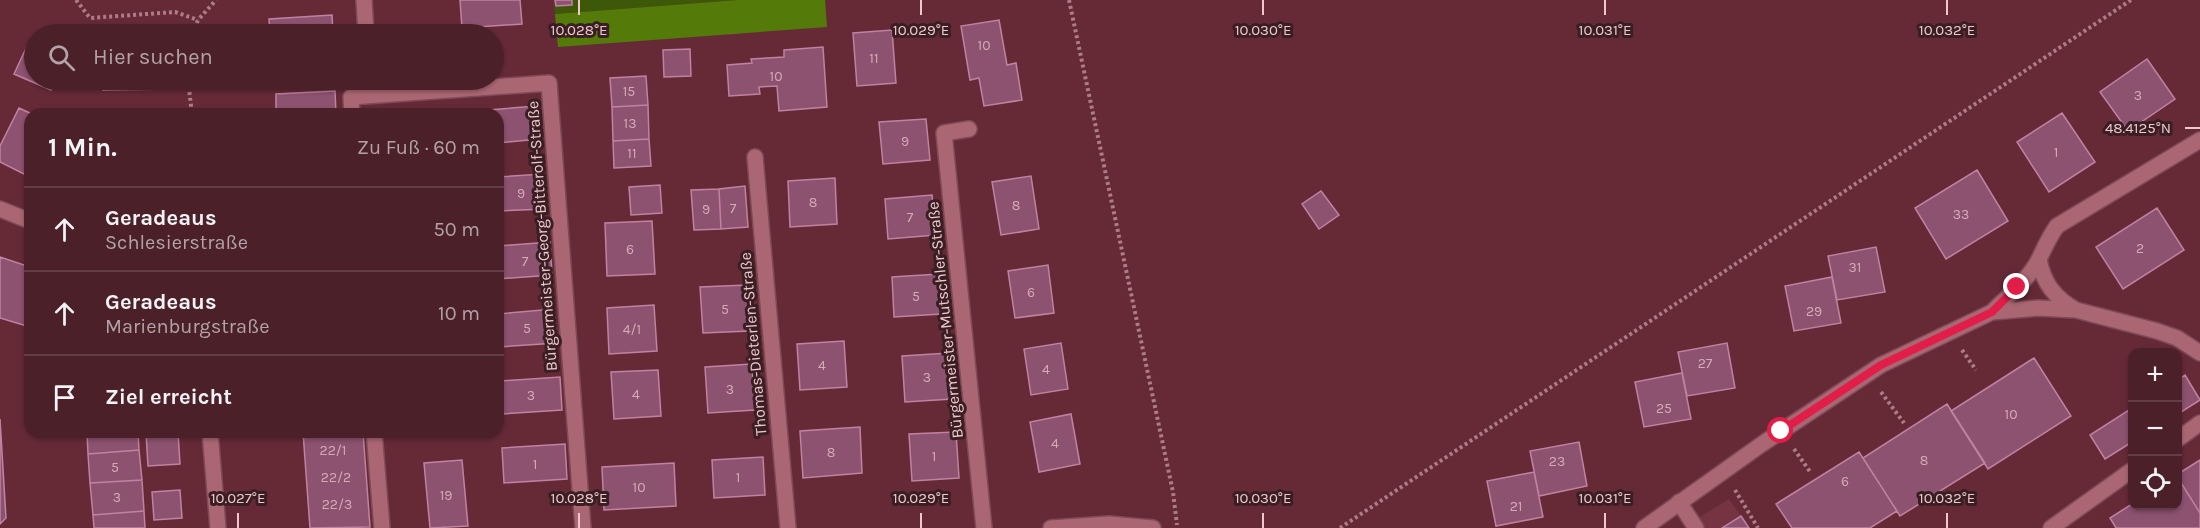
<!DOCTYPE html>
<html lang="de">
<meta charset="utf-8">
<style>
:root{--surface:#4c2029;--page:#562d35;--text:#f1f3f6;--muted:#b2a3a8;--line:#633e46}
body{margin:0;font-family:Karla,sans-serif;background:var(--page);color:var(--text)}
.controls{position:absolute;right:18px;bottom:18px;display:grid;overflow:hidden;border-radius:12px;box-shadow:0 2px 4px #0004}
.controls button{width:54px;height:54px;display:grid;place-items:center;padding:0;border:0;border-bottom:2px solid var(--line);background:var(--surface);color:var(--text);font:30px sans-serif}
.stop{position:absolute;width:18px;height:18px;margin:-14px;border:4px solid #e11d48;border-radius:50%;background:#fff}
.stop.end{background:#e11d48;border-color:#fff;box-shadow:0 2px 6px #0008}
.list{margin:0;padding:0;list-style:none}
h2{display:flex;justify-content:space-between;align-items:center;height:78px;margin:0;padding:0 24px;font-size:26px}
h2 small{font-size:20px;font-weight:400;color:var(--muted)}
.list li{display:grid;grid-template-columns:39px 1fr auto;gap:18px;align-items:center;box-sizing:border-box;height:84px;padding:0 24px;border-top:2px solid var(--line)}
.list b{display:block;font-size:22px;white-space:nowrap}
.list p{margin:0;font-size:20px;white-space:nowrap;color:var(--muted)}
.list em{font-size:20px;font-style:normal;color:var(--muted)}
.icon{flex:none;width:33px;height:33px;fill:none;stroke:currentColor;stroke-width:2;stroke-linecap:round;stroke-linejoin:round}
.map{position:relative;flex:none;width:2200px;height:528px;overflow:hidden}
.search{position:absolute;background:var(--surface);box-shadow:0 2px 4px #0004;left:24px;top:24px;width:480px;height:66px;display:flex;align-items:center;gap:15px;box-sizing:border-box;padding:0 21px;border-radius:33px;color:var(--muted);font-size:22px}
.panel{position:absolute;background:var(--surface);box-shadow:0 2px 4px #0004;left:24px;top:108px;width:480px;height:330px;border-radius:18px}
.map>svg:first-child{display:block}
.built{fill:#763342}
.green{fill:#3c5808}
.forest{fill:#547a0a}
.building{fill:#8c5270;stroke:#c182a1;stroke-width:1.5}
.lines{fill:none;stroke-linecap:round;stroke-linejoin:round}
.service-casing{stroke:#7d4a56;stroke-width:18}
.minor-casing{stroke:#7d4a56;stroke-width:18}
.path{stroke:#ad7c85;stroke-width:4;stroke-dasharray:3 3;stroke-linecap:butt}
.service{stroke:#aa6773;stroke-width:15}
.minor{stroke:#aa6773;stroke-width:15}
.route{stroke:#e11d48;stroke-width:8}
.ticks{fill:none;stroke:#eec8cd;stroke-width:2}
.labels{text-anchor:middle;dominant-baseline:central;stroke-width:6;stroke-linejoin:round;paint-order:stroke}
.number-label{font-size:14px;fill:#d6aab6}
.street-label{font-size:16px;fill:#eec8cd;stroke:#391e23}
.ticks-label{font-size:15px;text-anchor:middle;fill:#eec8cd;stroke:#391e23;stroke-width:6;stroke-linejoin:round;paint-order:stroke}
</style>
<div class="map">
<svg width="2200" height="528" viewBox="0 0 2200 528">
<rect width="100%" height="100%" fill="#662a37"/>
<!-- built -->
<path class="built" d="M1729,499L1749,528H1684L1692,522Z"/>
<!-- green -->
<path class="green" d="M554,0H738L555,14Z"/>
<!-- forest -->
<path class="forest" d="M738,0H825L827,27L558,47L555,14Z"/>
<!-- building -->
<path class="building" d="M460,0H520L522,24L462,28Z
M555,0H572V5L556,6Z
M332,15L333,34H270L269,19Z
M999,20L1007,65L1016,63L1022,100L984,106L979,78L970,80L961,26Z
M892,30L896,83L857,86L853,33Z
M27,46L34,50V80H56L51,90L14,74Z
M823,47L827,107L779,111L777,86L759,87L760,94L729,96L727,65L752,63L751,59L784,57V50Z
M690,49L691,76L664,77L663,50Z
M2147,59L2175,99L2128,131L2100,92Z
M646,76L648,105L612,107L610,78Z
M102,80H172V89L103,90Z
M335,91L336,114H276V94Z
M648,105L649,139L613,141L612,107Z
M536,106L539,139L498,143V114H476V111Z
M19,108L32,114L30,163L24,174L0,162V146Z
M2062,113L2095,162L2049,192L2017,142Z
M926,119L930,160L883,164L879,122Z
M649,139L651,166L614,168L613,141Z
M1977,170L2008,221L1946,259L1915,208Z
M543,174L546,209L498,211V177Z
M1031,176L1039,229L1001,235L992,182Z
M835,178L837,224L790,227L788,181Z
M660,185L662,213L631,215L629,187Z
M745,186L748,227L721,229L719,189Z
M719,189L721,229L694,230L691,190Z
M1321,191L1339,215L1319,229L1302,204Z
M932,195L936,235L888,239L885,199Z
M2157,208L2184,250L2123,289L2096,247Z
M652,221L655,274L607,276L605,223Z
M550,242L552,275L498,279V246Z
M1876,247L1885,292L1837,300L1828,256Z
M0,257L30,267V327L0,318Z
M1048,265L1054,313L1015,318L1008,271Z
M939,274L941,314L894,317L892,277Z
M1832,277L1841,323L1794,331L1785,286Z
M747,285L750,331L703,333L700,287Z
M654,305L657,351L609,354L607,308Z
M554,309L557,343L498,347V314Z
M844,341L847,387L800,390L797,344Z
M1061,343L1068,389L1031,395L1024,349Z
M1727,343L1735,388L1687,396L1678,352Z
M949,353L952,399L905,402L902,356Z
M2034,358L2071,416L1988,469L1951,411Z
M752,364L755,410L708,413L705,367Z
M658,370L661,416L614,419L611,372Z
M1682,373L1691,419L1644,427L1635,382Z
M2185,375L2200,400L2178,414V380Z
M560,377L562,410L502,414L500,381Z
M1947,404L1985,463L1900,516L1863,458Z
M2132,408V442L2105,459L2090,435Z
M1071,414L1080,464L1039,472L1030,422Z
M0,419L6,518L0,524Z
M860,427L862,473L803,478L800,431Z
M87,432H138L139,450L88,454Z
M178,432L180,464L148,466L146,433Z
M303,432H363L370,527L310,528Z
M956,432L959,478L912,481L909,434Z
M1579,442L1587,486L1539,496L1530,451Z
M565,444L567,479L504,483L502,448Z
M139,450L142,480L90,483L88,454Z
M1859,452L1897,511L1870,528H1792L1776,504Z
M763,457L765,495L714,498L712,460Z
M462,460L468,526L430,528L424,463Z
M2200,460V513L2178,478V474Z
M674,463L676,506L604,510L602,467Z
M1534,472L1543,517L1496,526L1487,481Z
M2178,478L2200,513V528H2116L2110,518L2132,504L2178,506Z
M142,480L144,511L93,515L90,483Z
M180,490L182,518L154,520L152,492Z
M144,511L145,528H94L93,515Z
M1741,516L1749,528H1722Z"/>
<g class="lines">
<defs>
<path id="service" d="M2178,439L2200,423
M1679,502L1696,528
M2051,528L2132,470"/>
<path id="minor" d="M364,0L366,34
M352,114L351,97L549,83L583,528
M969,129L944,133L984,528
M755,157L788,528
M0,209L30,221
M2039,259C2043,283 2055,298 2076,310
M1992,312C2008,296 2029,279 2039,259C2045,247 2049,237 2057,226L2200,140
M210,432L218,528
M374,432L382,528
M1051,528L1109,524L1153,528
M1644,528L1762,444L1881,365L1992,312L2038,308L2076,310L2157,331L2177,338L2200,353"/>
</defs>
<!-- service casing -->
<use href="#service" class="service-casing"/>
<!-- minor casing -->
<use href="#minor" class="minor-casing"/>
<!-- path -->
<path class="path" d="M76,0L90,18L175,12L198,20
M1069,0L1173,492L1177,525
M192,34L198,20L216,0
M188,80L192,114
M1962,350L1976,370
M1881,392L1904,423
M1794,449L1811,473
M1735,490L1758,528
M1340,528L2131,0"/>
<!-- service -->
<use href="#service" class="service"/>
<!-- minor -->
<use href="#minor" class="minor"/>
</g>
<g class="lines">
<!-- route -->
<path class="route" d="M1781,431L1881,365L1992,312L2017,287"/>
</g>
<!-- ticks -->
<path class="ticks" d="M579,0V15M921,0V15M1263,0V15M1605,0V15M1947,0V15M2185,128H2200M238,513V528M579,513V528M921,513V528M1263,513V528M1605,513V528M1947,513V528"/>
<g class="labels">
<!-- number labels -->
<g class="number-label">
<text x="984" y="45">10</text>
<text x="874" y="58">11</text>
<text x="776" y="76">10</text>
<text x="629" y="91">15</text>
<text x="2138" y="95">3</text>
<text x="630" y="123">13</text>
<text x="905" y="141">9</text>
<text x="2056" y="152">1</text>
<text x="632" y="153">11</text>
<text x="521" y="193">9</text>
<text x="813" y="202">8</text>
<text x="1016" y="205">8</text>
<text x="733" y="208">7</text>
<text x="706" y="209">9</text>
<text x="1961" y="214">33</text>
<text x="910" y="217">7</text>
<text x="2140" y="248">2</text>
<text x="630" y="249">6</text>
<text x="525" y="261">7</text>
<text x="1855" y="267">31</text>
<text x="1031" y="292">6</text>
<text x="916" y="296">5</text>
<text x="725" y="309">5</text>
<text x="1814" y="311">29</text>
<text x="527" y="328">5</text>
<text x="632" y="329">4/1</text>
<text x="1705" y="363">27</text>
<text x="822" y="365">4</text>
<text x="1046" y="369">4</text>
<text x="927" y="377">3</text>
<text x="730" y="389">3</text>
<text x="636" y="394">4</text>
<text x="531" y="395">3</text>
<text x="1664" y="408">25</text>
<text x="2011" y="414">10</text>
<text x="1055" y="443">4</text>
<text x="333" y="450">22/1</text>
<text x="831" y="452">8</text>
<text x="934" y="456">1</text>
<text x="1924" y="460">8</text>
<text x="1557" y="461">23</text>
<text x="535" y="464">1</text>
<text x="115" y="467">5</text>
<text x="336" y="477">22/2</text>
<text x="738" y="477">1</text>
<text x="1845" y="481">6</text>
<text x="639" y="487">10</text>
<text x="446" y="495">19</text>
<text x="117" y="497">3</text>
<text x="337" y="504">22/3</text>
<text x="1516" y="506">21</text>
</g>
<!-- street labels -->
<g class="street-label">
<text transform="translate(542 236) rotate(-94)">Bürgermeister-Georg-Bitterolf-Straße</text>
<text transform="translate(945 320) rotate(-96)">Bürgermeister-Mutschler-Straße</text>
<text transform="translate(753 344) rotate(-95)">Thomas-Dieterlen-Straße</text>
</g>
</g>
<g class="ticks-label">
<text x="579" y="35">10.028°E</text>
<text x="921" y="35">10.029°E</text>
<text x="1263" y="35">10.030°E</text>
<text x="1605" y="35">10.031°E</text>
<text x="1947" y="35">10.032°E</text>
<text x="2138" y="133">48.4125°N</text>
<text x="238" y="503">10.027°E</text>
<text x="579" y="503">10.028°E</text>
<text x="921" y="503">10.029°E</text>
<text x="1263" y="503">10.030°E</text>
<text x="1605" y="503">10.031°E</text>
<text x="1947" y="503">10.032°E</text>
</g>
</svg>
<div class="controls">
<button>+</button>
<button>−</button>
<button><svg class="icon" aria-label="locate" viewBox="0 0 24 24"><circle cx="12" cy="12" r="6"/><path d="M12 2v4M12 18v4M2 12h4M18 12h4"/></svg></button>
</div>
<div class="stop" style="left:1781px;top:431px"></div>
<div class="stop end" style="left:2017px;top:287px"></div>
<div class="search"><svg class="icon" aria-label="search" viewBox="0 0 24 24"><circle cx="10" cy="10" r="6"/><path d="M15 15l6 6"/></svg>Hier suchen</div>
<section class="panel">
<h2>1 Min.<small>Zu Fuß · 60 m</small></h2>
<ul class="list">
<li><svg class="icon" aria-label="ahead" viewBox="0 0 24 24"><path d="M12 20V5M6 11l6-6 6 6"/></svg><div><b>Geradeaus</b><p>Schlesierstraße</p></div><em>50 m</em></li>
<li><svg class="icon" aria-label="ahead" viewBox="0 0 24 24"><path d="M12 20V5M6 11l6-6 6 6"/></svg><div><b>Geradeaus</b><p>Marienburgstraße</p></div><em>10 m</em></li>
<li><svg class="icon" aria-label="arrive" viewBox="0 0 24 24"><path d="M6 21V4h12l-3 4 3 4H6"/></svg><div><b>Ziel erreicht</b></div></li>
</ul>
</section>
</div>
